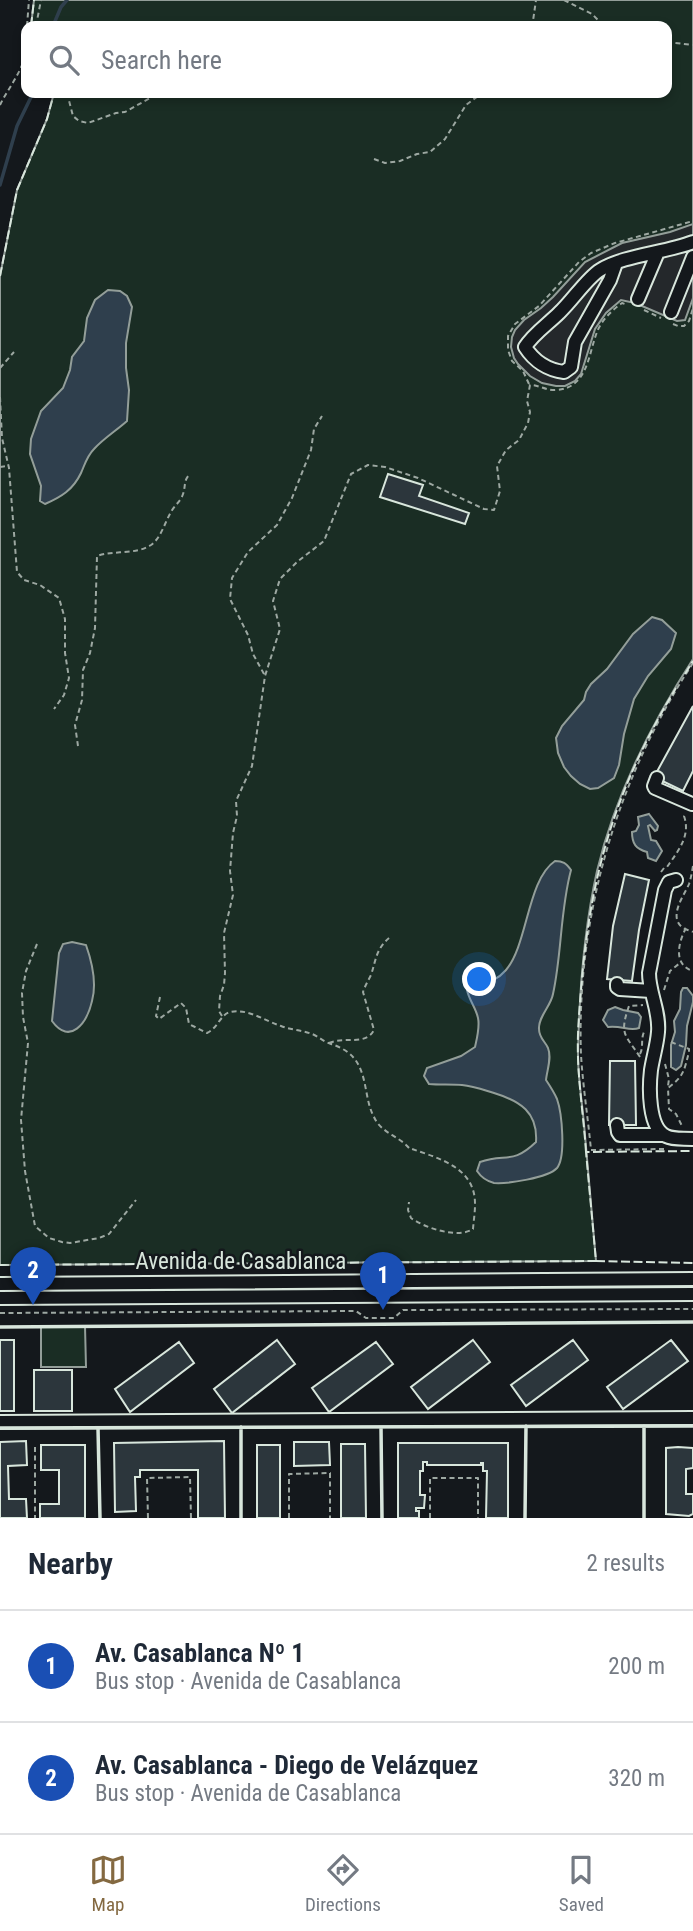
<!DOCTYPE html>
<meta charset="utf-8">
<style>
:root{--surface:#fff;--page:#f6f6f7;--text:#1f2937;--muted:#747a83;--line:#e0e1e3;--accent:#846941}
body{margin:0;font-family:"Roboto Condensed",sans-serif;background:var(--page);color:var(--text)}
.you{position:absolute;left:480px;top:980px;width:24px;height:24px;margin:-18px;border:5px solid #fff;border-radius:50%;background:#1a73e8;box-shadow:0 0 0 10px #1a73e833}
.badge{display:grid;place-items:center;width:46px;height:46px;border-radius:50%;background:var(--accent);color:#fff;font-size:23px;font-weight:700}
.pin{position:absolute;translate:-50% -58px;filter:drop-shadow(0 2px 4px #0008)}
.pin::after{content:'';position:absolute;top:37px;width:24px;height:21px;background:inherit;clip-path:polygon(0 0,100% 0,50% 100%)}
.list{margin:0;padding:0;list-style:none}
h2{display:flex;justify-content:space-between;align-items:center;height:91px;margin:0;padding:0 28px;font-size:30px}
h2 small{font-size:23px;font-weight:400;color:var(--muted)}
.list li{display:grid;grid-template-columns:46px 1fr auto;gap:21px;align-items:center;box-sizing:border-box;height:112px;padding:0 28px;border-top:2px solid var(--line)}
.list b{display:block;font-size:26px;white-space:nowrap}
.list p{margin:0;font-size:23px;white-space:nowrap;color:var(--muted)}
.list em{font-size:23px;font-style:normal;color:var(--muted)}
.icon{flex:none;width:38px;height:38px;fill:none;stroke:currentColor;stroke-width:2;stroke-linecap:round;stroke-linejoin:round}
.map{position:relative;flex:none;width:693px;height:1518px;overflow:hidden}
.search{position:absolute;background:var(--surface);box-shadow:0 4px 10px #0003;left:21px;right:21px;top:21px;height:77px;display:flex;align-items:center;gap:18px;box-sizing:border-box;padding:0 24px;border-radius:14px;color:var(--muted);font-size:26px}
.sheet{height:315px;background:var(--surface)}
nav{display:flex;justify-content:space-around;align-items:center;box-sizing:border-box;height:98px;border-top:2px solid var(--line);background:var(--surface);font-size:19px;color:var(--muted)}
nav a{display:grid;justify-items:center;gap:4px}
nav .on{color:var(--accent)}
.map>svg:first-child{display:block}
.green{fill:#1a2d24;stroke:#939e99;stroke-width:2}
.parking{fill:#24282b;stroke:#939e99;stroke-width:2}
.water{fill:#2f3f4d;stroke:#939e99;stroke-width:2}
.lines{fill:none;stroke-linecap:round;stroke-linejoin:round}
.stream{stroke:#2f3f4d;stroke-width:3.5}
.building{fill:#2c363c;stroke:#d8e6dc;stroke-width:2}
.minor-casing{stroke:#d8e6dc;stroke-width:16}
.path{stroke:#9da8a2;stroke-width:2;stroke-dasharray:5 3.5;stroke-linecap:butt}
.minor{stroke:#14181c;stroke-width:12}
.fence{stroke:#d8e6dc;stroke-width:2;stroke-dasharray:9 3.5;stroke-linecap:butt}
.wall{stroke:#d8e6dc;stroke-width:3.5}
.labels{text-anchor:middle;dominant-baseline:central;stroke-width:5;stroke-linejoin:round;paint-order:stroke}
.street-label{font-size:23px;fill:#d8e6dc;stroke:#14181c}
</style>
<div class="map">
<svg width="693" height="1518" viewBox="0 0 693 1518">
<rect width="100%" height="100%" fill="#14181c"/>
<!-- green -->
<path class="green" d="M34,0H693V659C651,724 615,795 597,871C584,929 579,995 578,1055C578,1078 582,1101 584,1124C588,1170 592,1215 596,1261L0,1265V276L17,190L47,119L54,93H667V26H31Z
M85,1326L86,1367H41V1327Z"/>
<!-- parking -->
<path class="parking" d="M693,224V298L685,320L677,321L635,303L621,300L606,313L595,329L581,374L575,381L565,386H556L542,383L530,376L518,364L514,358L511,347L512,337L515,330L524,320L541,308L553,297L585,262L622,243L670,232Z"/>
<!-- water -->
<path class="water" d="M108,290L120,291L127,296L132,307L126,343V368L129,390L127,421C117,430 103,439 94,449C87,456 85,464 81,473C73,490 61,497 45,504L40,501L41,486L30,454L31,439L41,411L63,388L70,370L72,357L84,341L87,318L95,300Z
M652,617L662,620L676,633L671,649L648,676L634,699L624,734L619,765L614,778L598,788L590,789L580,784L571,776L564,767L558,753L556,738L562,726L584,700L586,692L591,684L607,669L633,634Z
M649,814L658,826L657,830L655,831L650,825L648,826L651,840L656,841L662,851L656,861L648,858L647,852C636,849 632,844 632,832L636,831L639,825L638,817Z
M555,861C563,861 566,863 571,870C560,911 562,953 553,994C551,1006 538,1017 539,1029C539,1038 545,1041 548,1048C552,1058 547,1070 546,1080C550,1086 554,1092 557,1099C562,1113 566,1157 557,1168C548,1178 507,1184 494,1183C486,1181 481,1177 477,1171L480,1162C506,1153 512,1165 536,1142C538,1112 520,1101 494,1093C484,1090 473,1086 462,1085C451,1084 440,1085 429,1084L424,1076L427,1068L461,1056L475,1047C477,1038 480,1027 478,1018C476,1008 469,1000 467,990C481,984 495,983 506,970C528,944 527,880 555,861Z
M72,942L86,945C92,962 97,983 92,1001C87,1023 70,1046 52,1021L59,953L63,944Z
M683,988H687L693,996V1002L687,1026L686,1045L681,1066L676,1070L671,1067V1045L675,1032L674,1021L680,1009L681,992Z
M615,1007L623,1010L638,1013L641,1017L639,1028C630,1032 621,1025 608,1027L603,1020L608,1010Z"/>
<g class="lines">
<!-- stream -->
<path class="stream" d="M53,26L61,7L67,0
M0,185L17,126L33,93"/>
</g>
<!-- building -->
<path class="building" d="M388,474L423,485L419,496L469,513L465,524L380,497Z
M693,706V771L683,791L654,777Z
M625,874L649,880L639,930L632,981L607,979L613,926Z
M610,1061H635L636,1125H609Z
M0,1340H14V1411H0Z
M277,1340L295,1364L232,1413L214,1389Z
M473,1340L490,1362L428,1409L411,1387Z
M573,1340L588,1360L526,1406L511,1385Z
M671,1340L688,1361L623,1409L607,1387Z
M179,1342L194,1363L130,1412L115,1389Z
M376,1342L393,1364L329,1412L312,1388Z
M34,1370H72V1411H34Z
M26,1441L27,1465L8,1466L9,1499H26L27,1518H0V1442Z
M224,1441L225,1518H198V1470H140V1477H135L136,1511L115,1512L114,1443Z
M294,1442H329L330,1465L294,1466Z
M398,1443H508V1518H486L487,1471H483V1463H481V1465H427V1462H423V1471H420V1495H425L424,1508H416V1511H419V1518H398Z
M341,1444H365L366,1518H341Z
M41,1445H85V1518H40V1504H59V1470H41Z
M257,1445H280V1518H257Z
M678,1447L693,1448V1468L686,1469V1494H693V1514L689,1516L666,1514V1448Z"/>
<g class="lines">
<defs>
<path id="minor" d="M616,263L610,280L575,342L571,367L564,372C548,370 534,361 525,347C533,334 548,324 559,313C572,301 587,278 600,270C624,255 665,253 693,242
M638,299L658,252
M671,312L693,257
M657,778L654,786L655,788L692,804
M676,880L669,882L665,890L649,973C649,993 660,1011 658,1032C657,1045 653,1057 651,1070C649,1087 648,1128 666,1136C674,1140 684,1138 693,1139
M617,984V987L620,989L651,991
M617,1125L618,1132L620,1135H662
M0,1284L693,1279
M0,1298L693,1294
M0,1422L693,1418"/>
</defs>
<!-- minor casing -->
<use href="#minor" class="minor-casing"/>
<!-- path -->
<path class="path" d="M564,0L592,14L604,26
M27,26L29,0
M36,26L41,0
M529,26L533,21L536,0
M667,42L693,45
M67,93L73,116L79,121L88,123L116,113L125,112L159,93
M557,94L558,93
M0,105C9,86 26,68 26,46
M374,159L385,163L400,161L417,154L430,152L445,139L466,105L482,93
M644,310L661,318
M673,324L678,326H684L689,321L693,308
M0,368L14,352
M529,384L523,371L512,361L508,350V336L515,324L539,306L579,262L591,253L615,243L693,221
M0,397L2,438L9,468L17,572L24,580L40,585L59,598L65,619V653L69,678L64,695L54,709
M0,467L7,466
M264,674L253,654L248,635L230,599L232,578L248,552L277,525L292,498L311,450L314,429L322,416
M78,746L75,725L82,700L83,670L90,653L95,628L97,556C114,550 136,555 151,545C161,538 165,522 171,512C174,506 181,501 183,494C186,486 183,481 190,474
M693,866C692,872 691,878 689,884C685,894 668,916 682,927C685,930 690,930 693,932
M661,872L664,868L667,867C678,851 691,836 684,816L686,813
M686,928C678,943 673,965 693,971
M37,944L26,971L22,993L23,1017L28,1043L21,1120L25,1171L35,1226L49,1238L62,1242L70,1243L99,1238L109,1234L136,1200
M664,990L670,971L680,963
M160,997L156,1016L159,1019L181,1003L186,1008L189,1024L207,1033C218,1028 220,1015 230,1012C248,1008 265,1021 281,1026C291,1030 302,1030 312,1034C318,1036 324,1042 331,1044C338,1046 348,1051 353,1057C368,1074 364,1099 374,1117C381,1133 399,1136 409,1148C432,1156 465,1164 473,1190C477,1202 474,1216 473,1229C458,1239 425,1228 411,1218L408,1210L409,1202
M222,1016L219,1011L220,996L224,985L225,973L224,933L233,895L230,871L233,833L237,816L236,801L252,766L265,676L280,629L273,601L280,579L297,562L324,541L351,474L368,465L385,467L418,478L484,509L494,510L500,491L497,466L506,450L519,440L528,423L530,412L527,401L530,385C539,385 547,391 556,390C588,388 588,355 597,332C601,321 612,310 622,303L625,304
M671,1042L689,1049V1052C684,1071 684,1076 668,1088L669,1109L676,1114L682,1126
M329,1043C345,1036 366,1046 374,1030L363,992C365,986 368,981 371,975C376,960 376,949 389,938
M640,1054C644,1047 640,1038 645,1030
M640,1057C625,1034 619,1035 629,1006L643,1005
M665,1064L669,1079L668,1086
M664,1149L591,1150C588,1118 583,1087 581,1055C576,917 617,778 693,663
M0,1313L356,1311L366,1318H394L403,1310L693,1309
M35,1447V1518
M148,1518L147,1478L190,1477L191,1518
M289,1518V1474L330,1473V1518
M430,1518V1478H478V1518"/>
<!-- minor -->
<use href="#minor" class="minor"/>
<!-- fence -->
<path class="fence" d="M31,26L34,0
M0,276L17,190L47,119L54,93
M685,674L693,661
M586,1152C584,1121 579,1089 578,1057C577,1031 580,1004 582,978C592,867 618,784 676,688
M596,1261L693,1263
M0,1265L596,1261L586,1152L693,1151"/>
<!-- wall -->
<path class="wall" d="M0,1327L693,1322
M381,1427L382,1518
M0,1428L693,1426
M98,1428L100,1518
M241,1518V1427
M525,1518L526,1426
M644,1518V1426"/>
</g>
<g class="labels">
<!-- street labels -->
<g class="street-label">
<text x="241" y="1261">Avenida de Casablanca</text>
</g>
</g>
</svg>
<div class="you"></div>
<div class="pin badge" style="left:383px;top:1310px;background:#1a4fb4">1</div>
<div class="pin badge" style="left:33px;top:1305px;background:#1a4fb4">2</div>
<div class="search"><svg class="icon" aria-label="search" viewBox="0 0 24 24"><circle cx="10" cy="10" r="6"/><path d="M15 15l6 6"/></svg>Search here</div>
</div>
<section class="sheet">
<h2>Nearby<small>2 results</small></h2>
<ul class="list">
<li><span class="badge" style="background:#1a4fb4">1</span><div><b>Av. Casablanca Nº 1</b><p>Bus stop · Avenida de Casablanca</p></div><em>200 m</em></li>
<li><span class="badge" style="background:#1a4fb4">2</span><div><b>Av. Casablanca - Diego de Velázquez</b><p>Bus stop · Avenida de Casablanca</p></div><em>320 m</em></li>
</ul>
</section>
<nav>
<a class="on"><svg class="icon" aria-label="map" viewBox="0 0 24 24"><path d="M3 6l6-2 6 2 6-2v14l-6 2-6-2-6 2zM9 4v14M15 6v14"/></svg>Map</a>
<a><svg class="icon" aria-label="directions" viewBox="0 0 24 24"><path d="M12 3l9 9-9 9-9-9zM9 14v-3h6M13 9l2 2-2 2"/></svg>Directions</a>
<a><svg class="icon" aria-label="saved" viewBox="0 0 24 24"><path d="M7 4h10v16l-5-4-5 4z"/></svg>Saved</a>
</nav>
